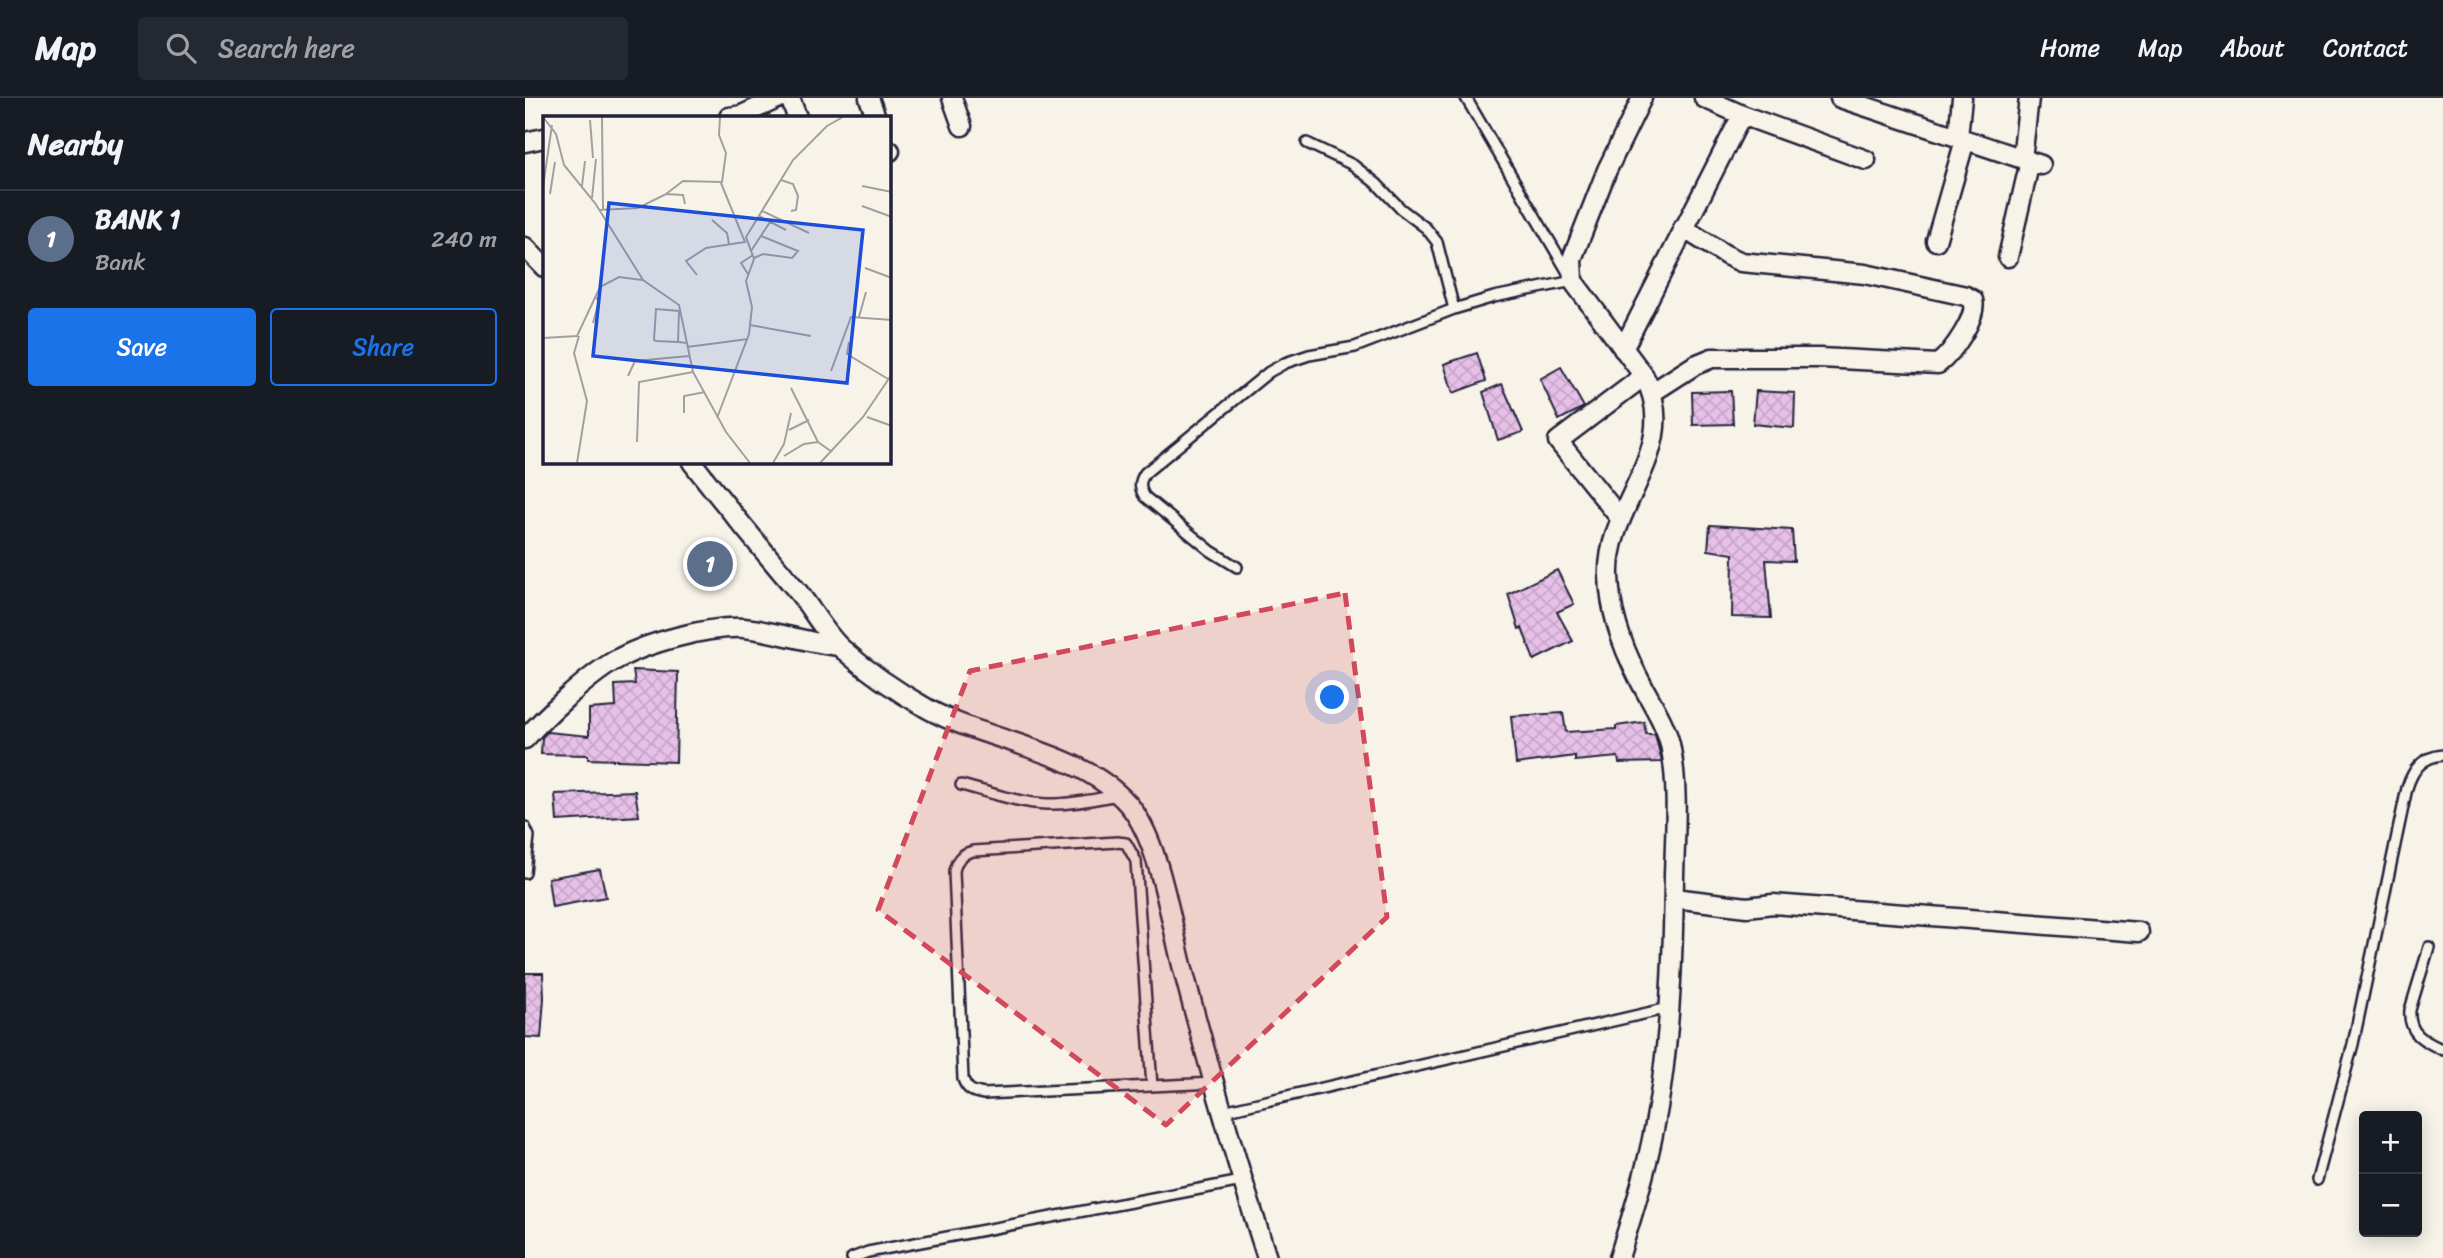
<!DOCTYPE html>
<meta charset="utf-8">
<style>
:root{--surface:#171b24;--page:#242831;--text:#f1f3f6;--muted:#9ea1a6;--line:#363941;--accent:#1a73e8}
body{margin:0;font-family:Sriracha,sans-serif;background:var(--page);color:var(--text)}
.controls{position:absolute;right:21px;bottom:21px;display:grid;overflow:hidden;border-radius:7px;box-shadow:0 4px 18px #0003}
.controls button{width:63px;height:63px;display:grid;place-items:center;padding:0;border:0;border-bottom:2px solid var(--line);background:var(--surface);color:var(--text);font:35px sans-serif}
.you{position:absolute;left:808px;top:600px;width:24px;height:24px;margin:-18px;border:5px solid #fff;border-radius:50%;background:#1a73e8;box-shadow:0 0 0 10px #1a73e833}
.badge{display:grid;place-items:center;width:46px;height:46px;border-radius:50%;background:var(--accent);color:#fff;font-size:23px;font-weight:700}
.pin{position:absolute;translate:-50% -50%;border:4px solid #fff;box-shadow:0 2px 7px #0006}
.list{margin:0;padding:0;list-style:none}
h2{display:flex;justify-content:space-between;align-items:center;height:91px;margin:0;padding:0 28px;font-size:30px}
h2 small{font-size:23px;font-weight:400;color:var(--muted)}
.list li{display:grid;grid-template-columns:46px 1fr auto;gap:21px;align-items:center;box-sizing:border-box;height:98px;padding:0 28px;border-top:2px solid var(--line)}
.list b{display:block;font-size:26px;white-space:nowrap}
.list p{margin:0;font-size:23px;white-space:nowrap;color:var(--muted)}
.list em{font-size:23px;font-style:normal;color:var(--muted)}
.actions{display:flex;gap:14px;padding:21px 28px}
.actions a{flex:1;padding:16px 0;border:2px solid var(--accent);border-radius:7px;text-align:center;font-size:24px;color:var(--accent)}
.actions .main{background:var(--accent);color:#fff}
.icon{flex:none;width:38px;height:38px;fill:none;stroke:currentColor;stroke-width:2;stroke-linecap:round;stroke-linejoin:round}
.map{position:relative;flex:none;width:1918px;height:1160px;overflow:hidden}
header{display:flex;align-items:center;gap:42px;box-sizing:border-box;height:98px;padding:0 35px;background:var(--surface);border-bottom:2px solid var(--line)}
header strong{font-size:33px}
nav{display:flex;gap:38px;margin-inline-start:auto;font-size:24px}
.search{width:490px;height:63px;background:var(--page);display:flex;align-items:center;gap:18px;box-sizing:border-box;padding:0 24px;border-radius:7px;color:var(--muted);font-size:26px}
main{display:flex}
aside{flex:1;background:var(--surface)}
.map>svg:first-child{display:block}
.building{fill:url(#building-cross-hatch);stroke:#22223b;stroke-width:2}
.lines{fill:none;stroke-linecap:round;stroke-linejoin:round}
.service-casing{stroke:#22223b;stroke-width:14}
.minor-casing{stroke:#22223b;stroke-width:23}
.service{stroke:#f7f3e8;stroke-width:9}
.minor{stroke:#f7f3e8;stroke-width:18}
.marked{fill:#d1495b;fill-opacity:0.2;stroke:#d1495b;stroke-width:5;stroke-dasharray:14 9;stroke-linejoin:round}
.inset-road{fill:none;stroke:#a29fa3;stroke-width:2}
.view{fill:#1d4ed8;fill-opacity:0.15;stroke:#1d4ed8;stroke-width:3.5}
.inset-edge{fill:none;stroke:#22223b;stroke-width:3.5}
</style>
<header>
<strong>Map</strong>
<div class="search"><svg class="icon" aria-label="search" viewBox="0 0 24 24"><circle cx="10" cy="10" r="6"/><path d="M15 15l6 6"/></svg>Search here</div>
<nav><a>Home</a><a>Map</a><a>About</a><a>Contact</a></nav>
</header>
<main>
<aside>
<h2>Nearby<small></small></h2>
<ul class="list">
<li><span class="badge" style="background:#5c6f8a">1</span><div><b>BANK 1</b><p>Bank</p></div><em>240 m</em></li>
</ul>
<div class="actions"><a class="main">Save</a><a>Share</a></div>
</aside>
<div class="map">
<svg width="1918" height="1160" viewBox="0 0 1918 1160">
<defs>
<pattern id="building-cross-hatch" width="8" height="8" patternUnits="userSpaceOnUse" patternTransform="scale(1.75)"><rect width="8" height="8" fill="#e7c0e8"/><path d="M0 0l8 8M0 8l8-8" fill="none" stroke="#c6a5c8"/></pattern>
</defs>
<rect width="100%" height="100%" fill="#f7f3e8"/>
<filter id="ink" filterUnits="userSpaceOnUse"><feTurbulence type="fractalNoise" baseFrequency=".0143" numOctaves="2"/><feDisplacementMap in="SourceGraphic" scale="14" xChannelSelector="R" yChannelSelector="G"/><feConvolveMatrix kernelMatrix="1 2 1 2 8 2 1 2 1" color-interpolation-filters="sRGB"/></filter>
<g filter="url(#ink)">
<!-- building -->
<path class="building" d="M952,255L961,283L928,295L919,266Z
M1036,269L1059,309L1034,322L1015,281Z
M977,286L998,334L973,342L958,294Z
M1206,293L1208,326L1168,327L1167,294Z
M1231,293L1270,295L1269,330L1228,326Z
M1185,427L1267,432L1269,463L1241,462L1246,520L1207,519L1208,456L1183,452Z
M1032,472L1049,506L1032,514L1048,543L1009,562L997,530L994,531L983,496Z
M108,572L153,574L151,664L63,661V657L16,656L17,639L22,634L64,638V611L91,609L90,587L110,586Z
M1038,615L1041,634L1091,631V628L1119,624L1121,636H1130L1137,664L1094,665L1093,659L1050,663V658L991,666L986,618Z
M110,693L114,718L32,723L30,696Z
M75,771L81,799L27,809L23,780Z
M0,875H18L19,900L16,940L0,939Z"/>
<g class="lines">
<defs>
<path id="service" d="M782,45L828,67L852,86L876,111L901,130L912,144L929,211
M712,469L686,453L620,399C614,390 614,384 620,375L744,274L760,265L784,257L830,249L929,211L969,199L1048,183L941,0
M436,687C464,694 493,705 522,706C546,707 569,701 593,697
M0,729L4,738L0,775
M1904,849L1885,912C1883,936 1899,943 1918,952
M627,988L611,763L601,745L592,744L448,753C436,756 432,761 429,773L438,981C442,992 447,994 459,996L690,985
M698,1013L1144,910
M1792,1082L1828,946L1882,690C1888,671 1897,659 1918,657
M327,1160L343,1154L717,1083"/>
<path id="minor" d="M265,0L272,19
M344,0L351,19
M427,0L437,28
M1179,0L1217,17L1341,62
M1315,0L1516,67
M204,19L217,17L254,0
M1433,39L1437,0
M0,44L19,40
M364,52L365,53
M1497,61L1504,0
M1411,143L1440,42
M0,149L19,169
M1483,159L1505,63
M1098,251L1217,17
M1128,294L1170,267L1187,260H1295L1413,266C1427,255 1453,219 1448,202L1441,198L1340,176L1216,164L1201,157L1158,130
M167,364C201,409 238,452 274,495C288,513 300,535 316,550C342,573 373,594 403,611C464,645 554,651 603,706C635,742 646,827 659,875C684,971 712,1066 742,1160
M1095,420L1033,343L1119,278
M0,641C21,617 61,580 89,563C120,545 183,528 219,530C251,533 282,545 314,548
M1149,800L1222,809L1248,806L1614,834
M1094,1160C1102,1133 1111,1106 1118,1079C1144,983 1148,877 1149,778C1150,735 1154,688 1145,646C1139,622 1124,601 1113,579C1097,548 1085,513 1084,478C1081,405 1159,351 1119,278L1048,183L1047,161L1082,72L1117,0"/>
</defs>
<!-- service casing -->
<use href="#service" class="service-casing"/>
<!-- minor casing -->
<use href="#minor" class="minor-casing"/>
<!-- service -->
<use href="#service" class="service"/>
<!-- minor -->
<use href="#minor" class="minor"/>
</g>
</g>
<!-- marked area -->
<path class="marked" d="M820,495L862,819L641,1027L353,812L445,573Z"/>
<!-- overview -->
<g transform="translate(18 18)">
<rect width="348" height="348" fill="#f7f3e8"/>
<path class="inset-road" d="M0,1L13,18L21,49L52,87L100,164L136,189L150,256L183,316L207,347M59,1L60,93M47,4L50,42M238,64L250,68L255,80L253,94L248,95M39,70L42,45M319,70L349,76M0,71L9,9M7,78L12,46M123,78L140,65L179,66L183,37L176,19L177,1M49,82L53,43M319,90L349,101M56,94L95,92L123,78L140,79L142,88M219,95L266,117M216,100L243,114M169,104L184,117L186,128M208,135L227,106M211,142L220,138L249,142L255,135L218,120M322,152L349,162M205,158L198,147L210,139M154,159L143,145L163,132L202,126L178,67M316,201L323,176M50,207L56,185L52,180M207,209L268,220M0,222L34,220L57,171L76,161L99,164M135,226L136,195L113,193L111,224L113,225L135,226L144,227M306,226L304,238L345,263M144,231L205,223M288,255L308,201L349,204M85,260L92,245L146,240M248,272L275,326L289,336M141,297V280L162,276M324,301L349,310M174,302L206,218L209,191L203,165L211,143L203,121L250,44L284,10L300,1M246,314L266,304M94,326L96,266L150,256M241,340L261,328L275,326M34,347L44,285L31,237L36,220M230,347L241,328L248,297M277,347L320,301L349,258"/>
<path class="view" d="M66,87L320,114L304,267L50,240Z"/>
<rect width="348" height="348" class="inset-edge"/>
</g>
</svg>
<div class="controls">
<button>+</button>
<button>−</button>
</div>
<div class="you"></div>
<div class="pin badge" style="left:185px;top:466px;background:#5c6f8a">1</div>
</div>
</main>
